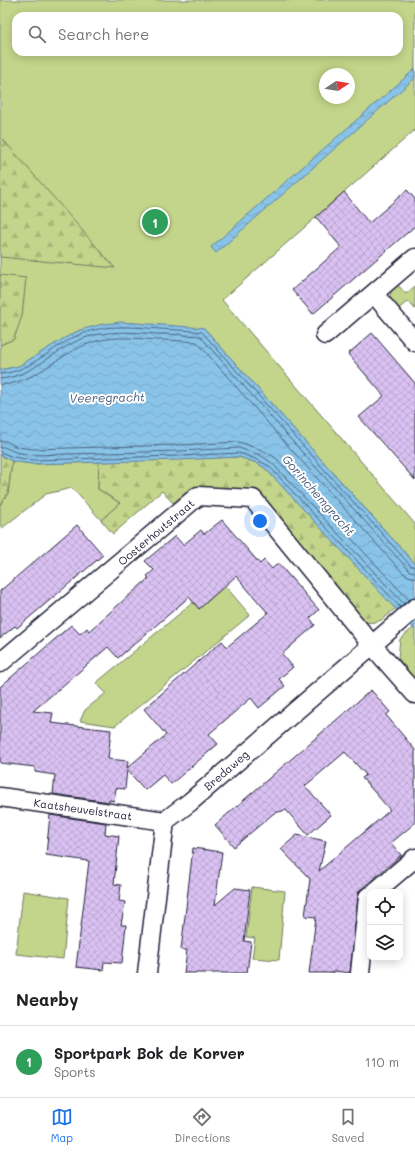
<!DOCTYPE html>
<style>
:root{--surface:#fff;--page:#f6f6f6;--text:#202124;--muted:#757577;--line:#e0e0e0;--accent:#1a73e8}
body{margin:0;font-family:Mali,sans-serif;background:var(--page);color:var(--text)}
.controls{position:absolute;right:12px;bottom:12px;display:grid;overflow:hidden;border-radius:8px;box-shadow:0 2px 10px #0003}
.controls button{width:36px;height:36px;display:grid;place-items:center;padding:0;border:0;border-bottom:1px solid var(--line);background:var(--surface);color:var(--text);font:20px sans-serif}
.compass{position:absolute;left:319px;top:68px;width:36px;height:36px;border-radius:50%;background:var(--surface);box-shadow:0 2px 10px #0003;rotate:78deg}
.you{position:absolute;left:260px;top:521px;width:14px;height:14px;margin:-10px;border:3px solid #fff;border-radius:50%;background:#1a73e8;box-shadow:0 0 0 6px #1a73e833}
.badge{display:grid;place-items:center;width:26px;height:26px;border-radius:50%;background:var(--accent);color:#fff;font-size:13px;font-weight:700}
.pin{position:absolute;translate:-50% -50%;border:2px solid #fff;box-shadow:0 1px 4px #0006}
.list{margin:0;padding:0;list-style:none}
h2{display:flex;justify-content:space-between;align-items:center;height:52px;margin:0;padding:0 16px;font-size:17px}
h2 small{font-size:13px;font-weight:400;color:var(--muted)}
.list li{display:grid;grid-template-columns:26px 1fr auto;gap:12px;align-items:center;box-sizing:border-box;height:72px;padding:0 16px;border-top:1px solid var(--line)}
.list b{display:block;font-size:15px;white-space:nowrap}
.list p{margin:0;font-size:13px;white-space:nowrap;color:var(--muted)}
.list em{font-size:13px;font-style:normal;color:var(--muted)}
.icon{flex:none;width:22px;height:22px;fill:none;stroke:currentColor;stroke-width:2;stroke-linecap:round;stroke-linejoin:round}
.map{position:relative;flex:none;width:415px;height:973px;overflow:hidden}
.search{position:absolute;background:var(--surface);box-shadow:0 2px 10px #0003;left:12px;right:12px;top:12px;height:44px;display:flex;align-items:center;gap:10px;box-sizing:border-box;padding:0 14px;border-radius:12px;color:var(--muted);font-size:15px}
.sheet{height:124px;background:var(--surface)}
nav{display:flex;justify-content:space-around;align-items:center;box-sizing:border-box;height:56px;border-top:1px solid var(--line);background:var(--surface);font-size:11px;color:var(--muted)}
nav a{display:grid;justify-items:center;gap:2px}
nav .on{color:var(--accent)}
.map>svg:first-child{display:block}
.green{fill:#c3d58a;stroke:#727c62;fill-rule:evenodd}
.forest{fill:url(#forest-firs);stroke:#727c62}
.water{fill:url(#water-waves);stroke:#6083a3}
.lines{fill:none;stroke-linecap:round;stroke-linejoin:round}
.shore{stroke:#4b6380;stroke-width:1}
.building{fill:url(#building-cross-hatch);stroke:#22223b;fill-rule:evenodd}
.minor-casing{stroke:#22223b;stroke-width:21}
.minor{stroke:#fff;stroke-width:18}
.labels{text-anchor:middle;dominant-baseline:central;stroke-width:4;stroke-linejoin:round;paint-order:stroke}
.street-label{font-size:11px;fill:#22223b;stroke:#fff}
.water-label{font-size:12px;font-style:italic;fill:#465b78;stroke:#fff}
</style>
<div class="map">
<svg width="415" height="973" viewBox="0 0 415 973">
<defs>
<pattern id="forest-firs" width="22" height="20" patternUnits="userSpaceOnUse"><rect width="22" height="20" fill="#c3d58a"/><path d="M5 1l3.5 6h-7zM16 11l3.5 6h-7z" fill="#a7b778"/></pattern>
<pattern id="water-waves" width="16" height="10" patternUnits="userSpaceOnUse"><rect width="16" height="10" fill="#89c4e8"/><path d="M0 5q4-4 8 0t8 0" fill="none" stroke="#76a8c8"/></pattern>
<pattern id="building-cross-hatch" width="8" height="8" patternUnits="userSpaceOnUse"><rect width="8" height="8" fill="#d9c1f1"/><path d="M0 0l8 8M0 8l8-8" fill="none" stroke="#baa6d0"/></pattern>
</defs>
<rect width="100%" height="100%" fill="#fff"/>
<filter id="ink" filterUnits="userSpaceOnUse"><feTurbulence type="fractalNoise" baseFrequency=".025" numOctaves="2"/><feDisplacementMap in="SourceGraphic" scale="8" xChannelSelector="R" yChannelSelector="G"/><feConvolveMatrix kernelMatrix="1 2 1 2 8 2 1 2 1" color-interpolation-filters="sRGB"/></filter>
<g filter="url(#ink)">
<!-- green -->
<path class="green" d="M0,0H415V130L222,300L415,524V564L300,436L204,328L80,330L63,339L19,366L0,370V345L14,339L0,315ZM16,16H399V52H16ZM325,74H349V98H325Z
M397,284L406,294L415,286V309L408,301L397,310C389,300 387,294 397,284Z
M12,461L32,464L99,462L98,489L120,503L101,520L72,488L46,494L2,528L0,525V505L8,493Z
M220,580L250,615L115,726L80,721L85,710L106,693L96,683Z
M413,628L415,630V680L398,658L400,639Z
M252,887L285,891L279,960L252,958L255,938L246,937Z
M23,891L69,898L63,959L16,954Z"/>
<!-- forest -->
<path class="forest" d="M0,136L115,268L0,257Z
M0,275L26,278L22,316L14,339L0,345Z
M0,455L12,461L8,493L0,505Z
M239,457L257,463L266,469L396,608C383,619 381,624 363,622L250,491L191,488L173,503L162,491L113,534L101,520L120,503L98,489L99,462Z"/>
<!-- water -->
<path class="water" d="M415,69V78L216,253L211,247Z
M122,322L204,328L300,436L415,564V630L266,469L257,463L239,457L179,460L32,464L12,461L0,455V370L19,366L63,339L80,330L103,324Z"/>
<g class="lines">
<!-- shore -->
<path class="shore" d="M0,374C31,372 53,345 81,334C107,324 133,327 160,329C174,330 188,330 202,332L297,439L410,565L415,567
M0,379C33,377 54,349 84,338C109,330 132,332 157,334C171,334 186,335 200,336L293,442L407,568L410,571L415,572
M0,385C33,384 56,357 85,345C108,335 133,338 157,340C170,340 184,341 197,342L288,446L402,572L408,576L415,578
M0,441H6L17,447L33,449L178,445L239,442L262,450L276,458L409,600
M0,447H4L15,452L33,455L179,451L239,448L260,455L272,463L404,604
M0,452L13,457L33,460L179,456L239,453L258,460L269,466L400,607"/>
</g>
<!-- building -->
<path class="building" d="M407,190L415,199V226L313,314L292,290L341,247L316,217L344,192L369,223Z
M372,333L415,383V480L359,417L384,396L348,354Z
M222,520L260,564L264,560L272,569L278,563L319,610L310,618L315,625L282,654L293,667L279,679L285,686L259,708L251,698L209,734L218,744L171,784L163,775L145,790L127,770L125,789L116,788L114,801L109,800V802L53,794L55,775L35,772V767L0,763V687L70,626L71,625L80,634L87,628L89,631L125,599L149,578L147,576L154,570L145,561L175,536L183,545L201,530L204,534ZM236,576L268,613L227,647L222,641L144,709L166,735L127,768L128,761L108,759L111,730L51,723L53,713L33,711L108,647L118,658L189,597L199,609Z
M77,525L103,555L17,628L15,626L0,638V591Z
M371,690L390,712L386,715L415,750V823L391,843L401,855L359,891L358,896L350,973L334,971V973H309L316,917L305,916L310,879L281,849L297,835L326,841L319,871L390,810L362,778L366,775L345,752L305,786L331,815L308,835L286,810L274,813L234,847L215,825Z
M50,815L106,823L105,834L119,836L114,884L121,885L119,901L125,902L121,925H126L122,963L104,962L103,970L76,967L89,861L46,855Z
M193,848L222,852L215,905L235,888L250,890L244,941L251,942L247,973H184L187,950H181Z"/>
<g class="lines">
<defs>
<path id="minor" d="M374,294L415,342
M325,335L415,258
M0,663L198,496L253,499L372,645L415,694
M0,797L165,821
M375,892L415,858
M147,973L165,821L190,802L415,608
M360,973L368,897L370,896"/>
</defs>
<!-- minor casing -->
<use href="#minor" class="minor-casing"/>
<!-- minor -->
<use href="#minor" class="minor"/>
</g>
</g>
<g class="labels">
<!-- street labels -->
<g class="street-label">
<text transform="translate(156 532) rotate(-40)">Oosterhoutstraat</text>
<text transform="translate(226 770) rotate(-41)">Bredaweg</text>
<text transform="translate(83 809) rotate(8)">Kaatsheuvelstraat</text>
</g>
<!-- water labels -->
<g class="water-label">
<text transform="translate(107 397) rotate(-1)">Veeregracht</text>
<text transform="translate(319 495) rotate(49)">Gorinchemgracht</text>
</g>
</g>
</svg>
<div class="controls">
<button><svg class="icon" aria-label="locate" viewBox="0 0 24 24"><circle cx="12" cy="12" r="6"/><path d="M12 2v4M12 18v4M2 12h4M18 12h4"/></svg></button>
<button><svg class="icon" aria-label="layers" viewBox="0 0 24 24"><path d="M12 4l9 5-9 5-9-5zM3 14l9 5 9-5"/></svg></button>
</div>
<svg class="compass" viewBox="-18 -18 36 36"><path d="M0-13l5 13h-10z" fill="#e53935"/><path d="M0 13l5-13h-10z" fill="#757577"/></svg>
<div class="you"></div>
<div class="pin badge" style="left:155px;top:222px;background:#2e9e5b">1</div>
<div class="search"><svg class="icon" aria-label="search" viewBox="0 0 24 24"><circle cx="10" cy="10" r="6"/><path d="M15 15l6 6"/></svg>Search here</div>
</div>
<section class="sheet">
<h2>Nearby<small></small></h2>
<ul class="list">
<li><span class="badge" style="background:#2e9e5b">1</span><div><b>Sportpark Bok de Korver</b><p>Sports</p></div><em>110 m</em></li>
</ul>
</section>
<nav>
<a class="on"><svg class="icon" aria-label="map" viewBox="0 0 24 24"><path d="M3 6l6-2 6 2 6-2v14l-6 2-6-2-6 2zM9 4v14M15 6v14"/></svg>Map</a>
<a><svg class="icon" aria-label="directions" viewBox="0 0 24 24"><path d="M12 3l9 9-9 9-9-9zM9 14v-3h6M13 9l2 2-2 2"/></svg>Directions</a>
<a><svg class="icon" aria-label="saved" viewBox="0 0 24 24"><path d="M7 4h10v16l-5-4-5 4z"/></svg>Saved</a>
</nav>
